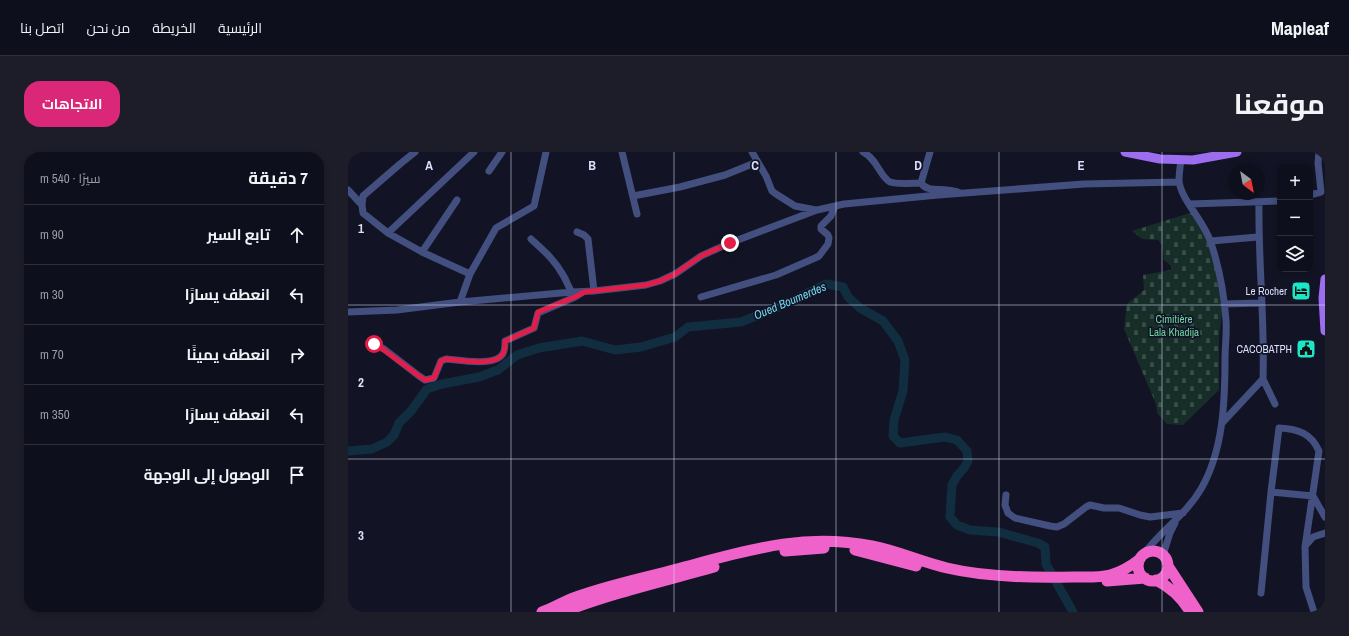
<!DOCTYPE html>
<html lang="ar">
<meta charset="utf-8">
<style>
:root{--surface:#0e0f1c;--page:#1c1d29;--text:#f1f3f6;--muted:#9b9ca3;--line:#2e2f3b;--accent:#db2777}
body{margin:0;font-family:"Archivo Narrow",Cairo,sans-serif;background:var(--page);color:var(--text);direction:rtl}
.controls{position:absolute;right:12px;top:12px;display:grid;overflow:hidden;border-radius:8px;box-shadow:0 2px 6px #0003}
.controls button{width:36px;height:36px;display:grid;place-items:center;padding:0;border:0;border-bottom:1px solid var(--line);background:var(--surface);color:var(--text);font:20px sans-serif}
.compass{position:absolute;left:881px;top:12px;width:36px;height:36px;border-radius:50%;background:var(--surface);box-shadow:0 2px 6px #0003;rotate:148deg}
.stop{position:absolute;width:12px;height:12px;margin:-9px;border:3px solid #e11d48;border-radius:50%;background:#fff}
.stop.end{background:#e11d48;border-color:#fff;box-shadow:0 1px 4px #0008}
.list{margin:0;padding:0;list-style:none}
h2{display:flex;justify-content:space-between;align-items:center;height:52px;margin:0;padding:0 16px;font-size:17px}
h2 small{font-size:13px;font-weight:400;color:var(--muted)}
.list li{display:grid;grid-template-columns:26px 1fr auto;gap:12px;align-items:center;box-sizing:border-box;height:60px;padding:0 16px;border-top:1px solid var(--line)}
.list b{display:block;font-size:15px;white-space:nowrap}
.list em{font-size:13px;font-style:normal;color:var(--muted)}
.icon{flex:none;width:22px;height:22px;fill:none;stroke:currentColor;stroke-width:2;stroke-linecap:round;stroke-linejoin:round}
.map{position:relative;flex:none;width:977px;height:460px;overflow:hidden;direction:ltr;border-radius:16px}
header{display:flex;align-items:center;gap:24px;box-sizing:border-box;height:56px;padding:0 20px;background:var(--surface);border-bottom:1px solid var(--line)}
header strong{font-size:19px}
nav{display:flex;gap:22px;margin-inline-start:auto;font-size:14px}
.intro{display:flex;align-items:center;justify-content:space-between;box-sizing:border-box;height:96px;padding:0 24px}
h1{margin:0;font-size:28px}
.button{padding:10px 18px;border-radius:16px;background:var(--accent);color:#fff;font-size:14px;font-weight:700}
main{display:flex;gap:24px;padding:0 24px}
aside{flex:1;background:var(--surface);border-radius:16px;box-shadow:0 2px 6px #0003}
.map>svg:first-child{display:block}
.cemetery{fill:url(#cemetery-stones)}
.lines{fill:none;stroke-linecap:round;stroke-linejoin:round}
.river{stroke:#102e40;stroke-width:9}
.minor{stroke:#424f7f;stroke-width:7}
.major{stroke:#9d6def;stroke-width:9}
.highway{stroke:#ee62c9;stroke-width:11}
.route{stroke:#e11d48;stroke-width:5}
.grid{fill:none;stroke:#dadffb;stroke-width:1;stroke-opacity:0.55}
.labels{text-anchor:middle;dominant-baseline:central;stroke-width:3.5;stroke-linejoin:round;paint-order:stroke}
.poi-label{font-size:11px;fill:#dadffb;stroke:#121425;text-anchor:end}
.park-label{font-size:11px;fill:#6dd4a0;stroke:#121425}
.water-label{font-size:12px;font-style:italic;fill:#73d6ef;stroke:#121425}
.grid-label{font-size:13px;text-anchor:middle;font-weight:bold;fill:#dadffb;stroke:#121425;stroke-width:3.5;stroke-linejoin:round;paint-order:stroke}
</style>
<header>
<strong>Mapleaf</strong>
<nav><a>الرئيسية</a><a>الخريطة</a><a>من نحن</a><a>اتصل بنا</a></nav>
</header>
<div class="intro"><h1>موقعنا</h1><a class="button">الاتجاهات</a></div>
<main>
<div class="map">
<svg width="977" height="460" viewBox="0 0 977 460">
<defs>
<pattern id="cemetery-stones" width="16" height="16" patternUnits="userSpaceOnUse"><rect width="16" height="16" fill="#162e27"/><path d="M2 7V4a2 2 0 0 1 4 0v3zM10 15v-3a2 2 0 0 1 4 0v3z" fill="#374c47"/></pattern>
</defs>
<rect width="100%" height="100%" fill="#121425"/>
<!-- cemetery -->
<path class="cemetery" d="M845,60L864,96L874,160L871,186V238L835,273L819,272L809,261L808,252L776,177L779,152L796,138L795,123L823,118V114L816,108L814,92L810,88L794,87L784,79Z"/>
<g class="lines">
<!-- river -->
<path class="river" d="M0,299L24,297L39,290L46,283L51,271L63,259L79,237L94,232L131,225L150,218L169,203L191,196L234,189L267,198L293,195L327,185L340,175L393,170L431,155L478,132L495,135L500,145L512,156L535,169L550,189L557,208L555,239L546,268L545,284L552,291L597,285L609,288L619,299L620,309L616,316L609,324L604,333L602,365L609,373L622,378L650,380L690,391L697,395L698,412L725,460"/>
<!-- minor -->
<path class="minor" d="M67,0L52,12L15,44L14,53L15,61L40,81L74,100L122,122L112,150
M274,0L289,62
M404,0L418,24L424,39L428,42L447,54L468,58
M515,0C530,8 532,25 542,30C551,33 564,31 573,31
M582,0L573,31C580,42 598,34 612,41
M141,19L154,0
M0,38L14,53
M962,43L973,40L970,11L971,0
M285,44L332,35L377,23L409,10
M842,52L932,49
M229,80L236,83L240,87L246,139
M40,81L126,0
M183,87C195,98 207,108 215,123C219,129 220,135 224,140
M863,89L910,85
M74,100L109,48
M122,122L148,76L186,54L198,0
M353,145L428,123L467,106L471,104L480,92L481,86L480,83L473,77V74L483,64L487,54
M876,152L913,151
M0,160L49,158L112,150L224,140L246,139L298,133L312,129L327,122L353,104L382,91L469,58L496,52L590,43L736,32L831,30
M26,192L36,197L71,224L77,228L86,226L93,209L98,207C111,208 152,216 156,199C157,196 157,192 157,189L186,176L190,161L227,145L235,140
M915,227L927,252
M874,271L915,227C917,168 910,109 911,50
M923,340L965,344L977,365
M658,343L657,353L660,361L667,366L702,374L709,375L716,372L738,355L742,353L756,356H771L792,363L802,365L835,361
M958,393L965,385L977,381
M795,403C812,379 838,363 853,337C875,299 877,251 877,207C877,194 879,181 878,168C876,142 871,115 863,91C857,70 833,48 831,29C831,22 832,15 833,8
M815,403L822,381L827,371
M913,441L923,340L931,276C950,277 963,281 971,299L957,395L958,435L966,460"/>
<!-- major -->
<path class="major" d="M777,0L812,7L845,8L889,0
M977,127L975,146L977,179"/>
<!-- highway -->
<path class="highway" d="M507,398L568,414
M437,399L476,396
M790 414a15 15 0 1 1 30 0a15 15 0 1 1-30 0Z
M820,414L850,460
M808,428C822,435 833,445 841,458
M759,429L797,426
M194,460C206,456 216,449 228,445C261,433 296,426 329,417C397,399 454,380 524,394C550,399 573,410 599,416C637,425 686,426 725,425C737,425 750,426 762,423C773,420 783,414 792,407
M215,460C264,441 316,429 366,415"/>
</g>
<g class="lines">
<!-- route -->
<path class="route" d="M26,192L36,198L71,224L77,228L86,226L93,209L98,207C111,208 152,216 156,199C157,196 157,192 157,189L186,176L190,160L227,145L236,140L298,133L312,129L327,122L353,104L382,91"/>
</g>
<!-- grid -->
<path class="grid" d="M163,0V460M326,0V460M488,0V460M651,0V460M814,0V460M0,153H977M0,307H977"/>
<!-- icons -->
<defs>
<symbol id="hotel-square" viewBox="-11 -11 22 22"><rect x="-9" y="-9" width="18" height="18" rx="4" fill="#1be6c6" stroke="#121425"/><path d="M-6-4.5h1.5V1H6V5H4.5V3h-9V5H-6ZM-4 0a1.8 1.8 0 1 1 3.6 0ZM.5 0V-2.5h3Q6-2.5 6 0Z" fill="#111"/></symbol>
<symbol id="civic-square" viewBox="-11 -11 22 22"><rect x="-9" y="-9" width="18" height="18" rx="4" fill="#1be6c6" stroke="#121425"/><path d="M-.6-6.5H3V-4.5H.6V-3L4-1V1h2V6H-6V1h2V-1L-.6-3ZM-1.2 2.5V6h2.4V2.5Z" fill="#111"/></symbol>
</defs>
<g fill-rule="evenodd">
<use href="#hotel-square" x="942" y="128" width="22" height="22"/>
<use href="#civic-square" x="947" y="186" width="22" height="22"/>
</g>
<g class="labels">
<!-- poi labels -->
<g class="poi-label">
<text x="939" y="139">Le Rocher</text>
<text x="944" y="197">CACOBATPH</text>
</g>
<!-- park labels -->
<g class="park-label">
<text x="826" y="167">Cimitière<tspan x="826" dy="13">Lala Khadija</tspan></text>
</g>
<!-- water labels -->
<g class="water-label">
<text transform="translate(442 149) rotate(-23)">Oued Boumerdes</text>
</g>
</g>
<g class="grid-label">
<text x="81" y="18">A</text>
<text x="244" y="18">B</text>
<text x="407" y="18">C</text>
<text x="570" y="18">D</text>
<text x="733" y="18">E</text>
<text x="13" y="81">1</text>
<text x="13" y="235">2</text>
<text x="13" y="388">3</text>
</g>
</svg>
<div class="controls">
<button>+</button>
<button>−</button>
<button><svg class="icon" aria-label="layers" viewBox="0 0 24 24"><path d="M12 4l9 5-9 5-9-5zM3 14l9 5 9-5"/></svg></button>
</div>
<svg class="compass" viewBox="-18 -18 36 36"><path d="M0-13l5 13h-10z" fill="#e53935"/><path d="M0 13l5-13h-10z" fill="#9b9ca3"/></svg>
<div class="stop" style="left:26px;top:192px"></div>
<div class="stop end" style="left:382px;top:91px"></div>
</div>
<aside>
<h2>7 دقيقة<small>سيرًا · 540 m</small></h2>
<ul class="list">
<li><svg class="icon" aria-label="ahead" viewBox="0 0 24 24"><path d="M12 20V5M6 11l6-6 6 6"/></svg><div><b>تابع السير</b></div><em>90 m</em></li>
<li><svg class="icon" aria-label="left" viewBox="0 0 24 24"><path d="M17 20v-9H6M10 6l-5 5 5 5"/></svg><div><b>انعطف يسارًا</b></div><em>30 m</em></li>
<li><svg class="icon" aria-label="right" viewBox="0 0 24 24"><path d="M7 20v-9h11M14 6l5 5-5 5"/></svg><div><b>انعطف يمينًا</b></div><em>70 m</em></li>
<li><svg class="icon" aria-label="left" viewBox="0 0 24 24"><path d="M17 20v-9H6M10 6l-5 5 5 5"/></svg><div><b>انعطف يسارًا</b></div><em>350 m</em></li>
<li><svg class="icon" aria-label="arrive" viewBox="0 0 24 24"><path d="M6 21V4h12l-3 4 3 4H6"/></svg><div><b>الوصول إلى الوجهة</b></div></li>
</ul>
</aside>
</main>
